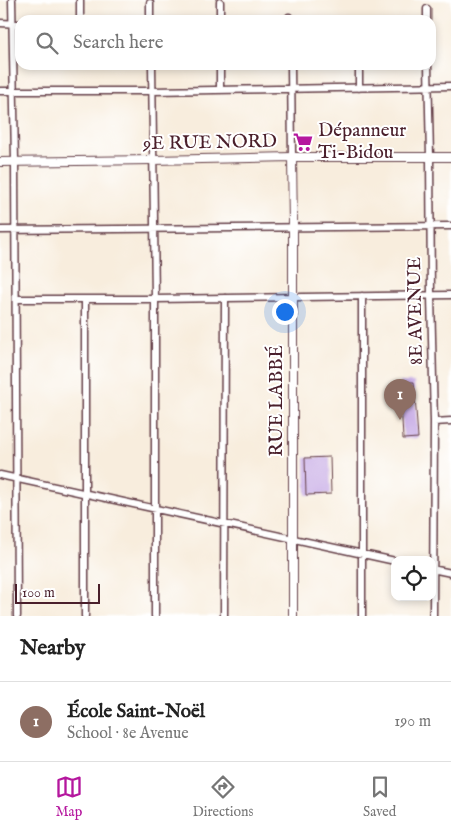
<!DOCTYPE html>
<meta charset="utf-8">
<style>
:root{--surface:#fff;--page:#f6f6f6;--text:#222;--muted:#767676;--line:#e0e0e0;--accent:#b5179e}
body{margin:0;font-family:"IM FELL English",serif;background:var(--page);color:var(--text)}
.controls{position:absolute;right:15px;bottom:15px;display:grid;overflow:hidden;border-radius:10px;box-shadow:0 2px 8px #0003}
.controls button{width:45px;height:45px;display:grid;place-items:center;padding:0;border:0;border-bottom:1px solid var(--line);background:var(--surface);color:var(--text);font:25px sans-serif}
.scale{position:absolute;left:15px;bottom:12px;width:85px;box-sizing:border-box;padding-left:5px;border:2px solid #4a1f2b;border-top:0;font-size:14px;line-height:18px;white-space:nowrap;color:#4a1f2b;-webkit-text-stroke:4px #fff;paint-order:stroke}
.you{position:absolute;left:284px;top:311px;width:18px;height:18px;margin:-12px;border:4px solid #fff;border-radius:50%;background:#1a73e8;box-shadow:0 0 0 8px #1a73e833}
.badge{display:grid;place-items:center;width:32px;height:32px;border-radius:50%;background:var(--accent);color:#fff;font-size:16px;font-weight:700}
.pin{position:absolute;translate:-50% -41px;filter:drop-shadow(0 1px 2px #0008)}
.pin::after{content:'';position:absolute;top:26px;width:18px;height:15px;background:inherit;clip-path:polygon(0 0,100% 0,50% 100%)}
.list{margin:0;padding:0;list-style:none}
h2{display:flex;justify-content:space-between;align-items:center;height:65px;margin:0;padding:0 20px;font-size:21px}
h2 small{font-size:16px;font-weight:400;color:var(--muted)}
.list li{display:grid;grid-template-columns:32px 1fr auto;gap:15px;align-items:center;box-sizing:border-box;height:80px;padding:0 20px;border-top:1px solid var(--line)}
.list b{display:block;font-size:19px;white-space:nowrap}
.list p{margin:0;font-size:16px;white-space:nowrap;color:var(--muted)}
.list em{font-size:16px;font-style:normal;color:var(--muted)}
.icon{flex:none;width:28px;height:28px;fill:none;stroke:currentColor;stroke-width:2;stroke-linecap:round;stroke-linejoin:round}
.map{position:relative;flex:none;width:451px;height:616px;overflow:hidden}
.search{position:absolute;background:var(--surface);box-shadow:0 2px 8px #0003;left:15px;right:15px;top:15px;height:55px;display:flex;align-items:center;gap:12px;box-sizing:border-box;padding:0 18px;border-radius:15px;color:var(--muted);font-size:19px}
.sheet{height:145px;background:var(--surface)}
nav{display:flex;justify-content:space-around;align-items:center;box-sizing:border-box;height:70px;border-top:1px solid var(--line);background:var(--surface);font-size:14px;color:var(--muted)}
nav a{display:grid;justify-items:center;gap:2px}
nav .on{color:var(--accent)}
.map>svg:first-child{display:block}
.building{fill:#c2a4e3}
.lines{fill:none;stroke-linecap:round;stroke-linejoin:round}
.minor-casing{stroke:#643e46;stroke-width:9}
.tertiary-casing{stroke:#643e46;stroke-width:10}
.minor{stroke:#fff;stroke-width:6}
.tertiary{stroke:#fff;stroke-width:8}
.labels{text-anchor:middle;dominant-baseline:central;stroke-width:4;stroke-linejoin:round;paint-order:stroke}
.poi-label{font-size:19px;fill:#4a1f2b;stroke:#fff;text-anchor:start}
.street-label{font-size:19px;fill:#4a1f2b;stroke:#fff}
</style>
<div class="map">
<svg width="451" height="616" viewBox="0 0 451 616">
<rect width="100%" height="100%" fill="#fff"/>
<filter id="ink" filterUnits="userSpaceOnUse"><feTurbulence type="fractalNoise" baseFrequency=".02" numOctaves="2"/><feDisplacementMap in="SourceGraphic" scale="10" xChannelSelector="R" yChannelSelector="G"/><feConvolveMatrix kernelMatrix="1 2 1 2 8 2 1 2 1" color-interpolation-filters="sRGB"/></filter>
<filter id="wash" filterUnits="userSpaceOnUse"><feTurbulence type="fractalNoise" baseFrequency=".0096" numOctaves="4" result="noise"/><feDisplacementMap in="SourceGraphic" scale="20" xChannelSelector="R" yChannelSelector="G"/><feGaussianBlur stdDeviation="1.12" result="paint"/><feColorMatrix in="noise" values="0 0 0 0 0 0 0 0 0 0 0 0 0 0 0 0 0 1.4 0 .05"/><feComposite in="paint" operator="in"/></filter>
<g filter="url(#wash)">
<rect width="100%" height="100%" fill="#f8eddd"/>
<g id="blocks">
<!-- building -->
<path class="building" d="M400,382H414L418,438L403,439Z
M330,457L331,494L306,495L305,458Z"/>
</g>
</g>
<g filter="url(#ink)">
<use href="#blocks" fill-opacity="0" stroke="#643e46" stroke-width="1"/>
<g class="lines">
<defs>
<path id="minor" d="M12,0L15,161L17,616
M220,2V20
M150,3V20
M427,9V20
M289,17V20
M80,20V0
M0,23L20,24
M152,65L155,299V616
M220,65V89
M291,65L292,157
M359,65V88
M428,65L430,157L431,296L434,422L433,616
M0,91H152L451,86
M0,230L451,226
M362,296V616
M16,299H155L451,295
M434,422L451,421
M0,475L395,561
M432,569L451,573
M85,616V300
M224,616L225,298"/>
<path id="tertiary" d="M292,157L293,227V616
M0,162L153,160L292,157H451"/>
</defs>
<!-- minor casing -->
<use href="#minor" class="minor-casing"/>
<!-- tertiary casing -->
<use href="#tertiary" class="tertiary-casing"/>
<!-- minor -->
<use href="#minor" class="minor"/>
<!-- tertiary -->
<use href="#tertiary" class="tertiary"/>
</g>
</g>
<!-- icons -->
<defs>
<symbol id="supermarket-bare" viewBox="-9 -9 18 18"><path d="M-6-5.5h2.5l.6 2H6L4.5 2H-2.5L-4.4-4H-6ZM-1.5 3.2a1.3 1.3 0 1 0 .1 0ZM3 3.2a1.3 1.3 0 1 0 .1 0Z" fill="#b5179e" stroke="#fff" stroke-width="2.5" paint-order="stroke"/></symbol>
</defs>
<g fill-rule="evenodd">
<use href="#supermarket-bare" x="289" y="128" width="28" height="28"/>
</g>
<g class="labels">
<!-- poi labels -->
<g class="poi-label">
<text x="318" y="131">Dépanneur<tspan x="318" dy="22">Ti-Bidou</tspan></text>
</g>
<!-- street labels -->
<g class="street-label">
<text transform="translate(210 143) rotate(-1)">9E RUE NORD</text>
<text transform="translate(416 311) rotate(-91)">8E AVENUE</text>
<text transform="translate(277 401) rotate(-90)">RUE LABBÉ</text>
</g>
</g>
</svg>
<div class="controls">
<button><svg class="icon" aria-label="locate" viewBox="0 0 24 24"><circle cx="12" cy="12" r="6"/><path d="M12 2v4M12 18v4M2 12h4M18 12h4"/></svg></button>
</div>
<div class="scale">100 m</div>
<div class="you"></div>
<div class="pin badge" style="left:400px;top:420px;background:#8d6e63">1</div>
<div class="search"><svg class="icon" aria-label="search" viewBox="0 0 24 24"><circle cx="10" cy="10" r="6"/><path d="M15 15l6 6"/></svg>Search here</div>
</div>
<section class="sheet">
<h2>Nearby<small></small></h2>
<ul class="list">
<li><span class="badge" style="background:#8d6e63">1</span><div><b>École Saint-Noël</b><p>School · 8e Avenue</p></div><em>190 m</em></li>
</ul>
</section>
<nav>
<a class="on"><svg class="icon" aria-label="map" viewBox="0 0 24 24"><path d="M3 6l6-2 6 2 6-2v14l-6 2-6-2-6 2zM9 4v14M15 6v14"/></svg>Map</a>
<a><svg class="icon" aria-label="directions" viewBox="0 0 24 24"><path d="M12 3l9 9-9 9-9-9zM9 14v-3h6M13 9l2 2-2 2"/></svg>Directions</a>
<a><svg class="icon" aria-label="saved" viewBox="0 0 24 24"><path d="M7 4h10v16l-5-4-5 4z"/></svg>Saved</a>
</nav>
